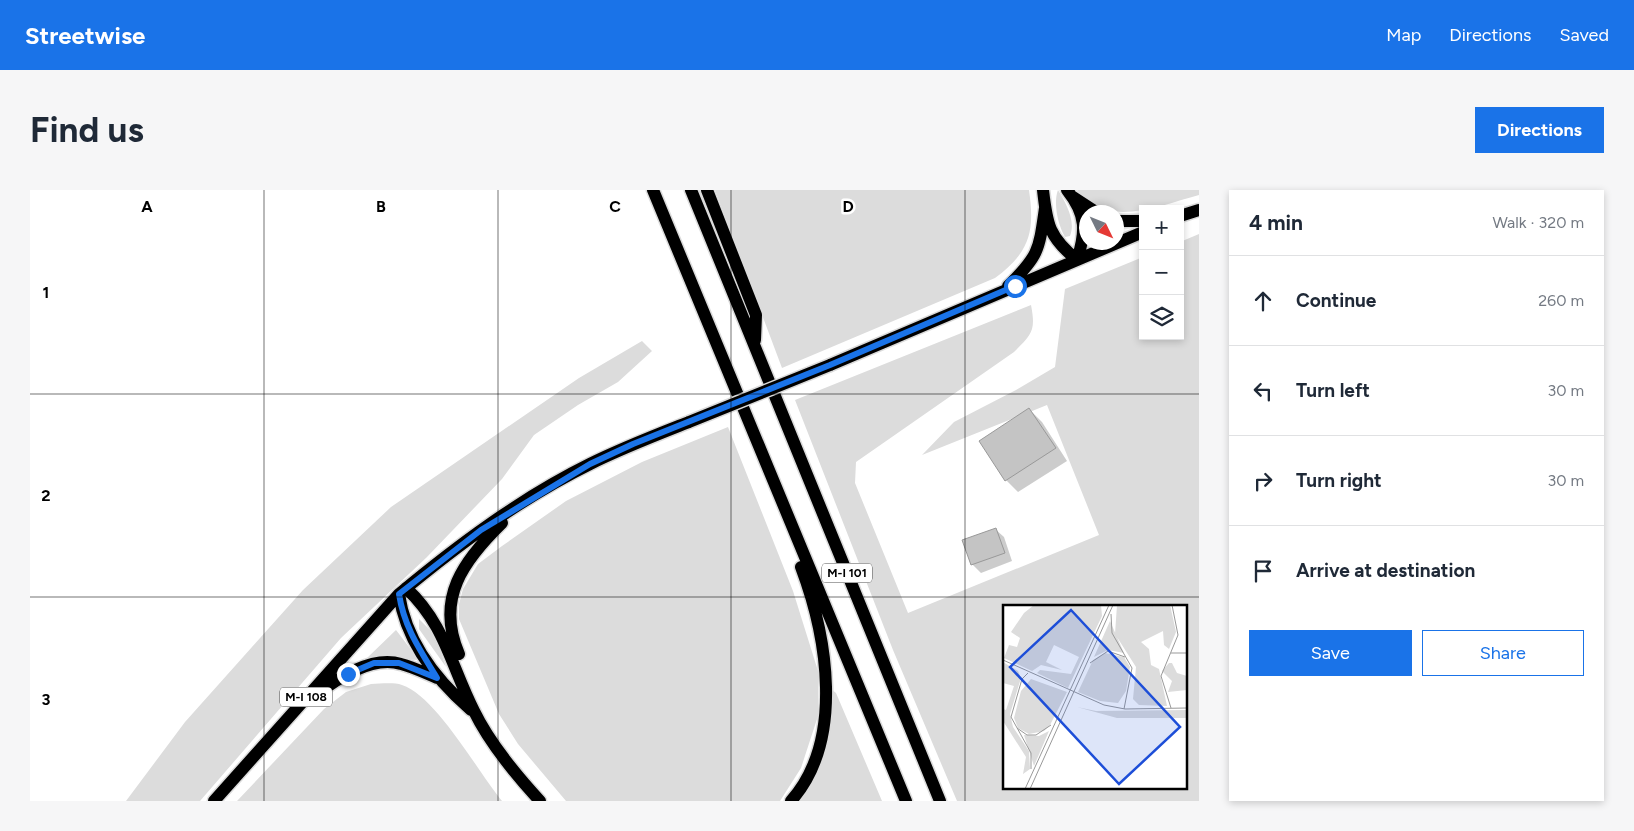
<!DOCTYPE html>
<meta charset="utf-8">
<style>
:root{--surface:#fff;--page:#f6f6f7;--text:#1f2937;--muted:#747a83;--line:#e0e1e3;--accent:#1a73e8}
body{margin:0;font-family:Figtree,sans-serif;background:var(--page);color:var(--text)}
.controls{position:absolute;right:15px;top:15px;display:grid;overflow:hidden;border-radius:0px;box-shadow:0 2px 8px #0003}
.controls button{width:45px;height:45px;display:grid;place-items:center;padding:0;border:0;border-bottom:1px solid var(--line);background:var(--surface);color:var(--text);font:25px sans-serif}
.compass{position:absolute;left:1049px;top:15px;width:45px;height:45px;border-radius:50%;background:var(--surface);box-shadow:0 2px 8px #0003;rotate:133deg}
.stop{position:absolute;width:15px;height:15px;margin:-11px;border:4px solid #1a73e8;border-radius:50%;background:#fff}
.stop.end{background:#1a73e8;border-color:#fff;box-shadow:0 1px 5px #0008}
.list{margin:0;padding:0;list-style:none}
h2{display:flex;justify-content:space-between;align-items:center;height:65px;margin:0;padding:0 20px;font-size:21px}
h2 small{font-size:16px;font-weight:400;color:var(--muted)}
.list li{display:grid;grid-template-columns:32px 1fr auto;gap:15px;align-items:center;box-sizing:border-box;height:90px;padding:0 20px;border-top:1px solid var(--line)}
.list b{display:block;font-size:19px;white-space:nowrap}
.list em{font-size:16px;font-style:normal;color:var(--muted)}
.actions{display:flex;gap:10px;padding:15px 20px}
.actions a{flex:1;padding:11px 0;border:1px solid var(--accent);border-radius:0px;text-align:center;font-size:18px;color:var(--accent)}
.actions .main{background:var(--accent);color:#fff}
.icon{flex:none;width:28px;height:28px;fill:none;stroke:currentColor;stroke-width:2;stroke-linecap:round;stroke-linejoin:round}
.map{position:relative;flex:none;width:1169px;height:611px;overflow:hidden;border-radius:0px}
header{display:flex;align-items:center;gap:30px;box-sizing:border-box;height:70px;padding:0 25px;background:var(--accent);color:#fff}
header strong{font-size:24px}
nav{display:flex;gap:28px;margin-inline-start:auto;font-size:18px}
.intro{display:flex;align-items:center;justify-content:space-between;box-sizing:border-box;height:120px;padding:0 30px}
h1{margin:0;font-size:35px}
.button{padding:12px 22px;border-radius:0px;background:var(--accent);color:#fff;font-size:18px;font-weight:700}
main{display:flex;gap:30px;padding:0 30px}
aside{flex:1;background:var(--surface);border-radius:0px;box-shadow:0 2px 8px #0003}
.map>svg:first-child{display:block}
.green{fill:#dcdcdc;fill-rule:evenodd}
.shadow{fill:#0003}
.building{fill:#c4c4c4;stroke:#999}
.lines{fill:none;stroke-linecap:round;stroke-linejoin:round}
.primary-casing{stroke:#dbdbdb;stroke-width:15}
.primary{stroke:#000;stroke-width:12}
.primary-bridge-casing{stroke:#dbdbdb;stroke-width:15;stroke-linecap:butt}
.primary-bridge{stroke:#000;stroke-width:12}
.route{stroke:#1a73e8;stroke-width:6}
.grid{fill:none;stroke:#000;stroke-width:1;stroke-opacity:0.55}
.labels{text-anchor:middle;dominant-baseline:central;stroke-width:5;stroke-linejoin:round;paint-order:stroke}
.shield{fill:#fff;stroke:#4c4c4c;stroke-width:1}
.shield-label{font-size:12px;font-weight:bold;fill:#000}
.inset-road{fill:none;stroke:#999;stroke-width:1}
.view{fill:#1d4ed8;fill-opacity:0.15;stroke:#1d4ed8;stroke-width:2.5}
.inset-edge{fill:none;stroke:#000;stroke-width:2.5}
.grid-label{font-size:16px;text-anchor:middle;font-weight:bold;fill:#000;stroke:#fff;stroke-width:5;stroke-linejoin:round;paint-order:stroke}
</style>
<header>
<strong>Streetwise</strong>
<nav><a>Map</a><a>Directions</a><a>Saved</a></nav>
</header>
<div class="intro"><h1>Find us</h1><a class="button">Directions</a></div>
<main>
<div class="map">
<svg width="1169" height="611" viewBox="0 0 1169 611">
<rect width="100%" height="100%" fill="#fff"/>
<!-- green -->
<path class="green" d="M685,0H999C1005,42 1000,62 965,88L752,178Z
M1028,0C1036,13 1046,31 1040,46L1035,47C1028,35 1023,13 1028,0Z
M1047,0H1169V5C1131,15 1076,40 1047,0Z
M1169,44V611H927L863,460L765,210L1001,115C1006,141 1002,144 984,162L826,272L825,293L878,423L1069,345L1017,215L892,265L924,232L986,200L1025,177L1035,99L1113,67V146H1150V52ZM974,416H1155V597H974Z
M612,151L622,161L588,192L548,215L504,245L472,289L397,367L311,448L170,611H96L155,532L273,400L361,317L549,188Z
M698,237L763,401L788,481V526L771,578L750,611H536L488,554L469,524L429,429V414L433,399L448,374L472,356L536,311L612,272Z
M389,429L405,445L416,477L389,439Z
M366,440L389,470L337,468Z
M341,494C350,494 363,492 372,495C406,506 448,582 472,611H207L294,519L316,502Z
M801,499L806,503L852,611H766Z"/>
<!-- shadow -->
<path class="shadow" d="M999,219L1012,232L1037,271L988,302L976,290Z
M965,339L974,347L982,371L951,383L942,374Z"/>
<!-- building -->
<path class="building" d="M999,218L1026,258L975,291L949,251Z
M966,338L975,363L941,375L932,350Z"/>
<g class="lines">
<defs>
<path id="primary" d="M623,0L876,611
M661,0L910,611
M677,0L726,125L725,150
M1013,0C1017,35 1019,47 1047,70
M1037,0C1057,25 1056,42 1047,70
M1043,7L1066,22
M1150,26L1169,20
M1086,31H1113
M978,96C1009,66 1009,60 1015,18
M800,175L1113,42
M376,398C415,434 421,476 444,521C459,552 487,586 510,611
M369,404C376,452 405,489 441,520
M429,464C405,408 434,370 472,333
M286,505C308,488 342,465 371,474C383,477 395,483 407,488
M184,611L369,404C428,355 491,308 560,274C592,258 626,245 659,232
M761,611C815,550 797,446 771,377"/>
</defs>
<!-- primary casing -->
<use href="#primary" class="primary-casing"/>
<!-- primary -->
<use href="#primary" class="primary"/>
<defs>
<path id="primary-bridge" d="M659,232L800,175"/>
</defs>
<!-- primary-bridge casing -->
<use href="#primary-bridge" class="primary-bridge-casing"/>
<!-- primary-bridge -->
<use href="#primary-bridge" class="primary-bridge"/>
</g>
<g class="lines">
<!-- route -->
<path class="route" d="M318,484L344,473H369L407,488C390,460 374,437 369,404L451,340L560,274L603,254L800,175L985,96"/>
</g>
<!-- grid -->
<path class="grid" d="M234,0V611M468,0V611M701,0V611M935,0V611M0,204H1169M0,407H1169"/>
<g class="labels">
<!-- shield labels -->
<g class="shield">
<rect x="792" y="373.5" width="50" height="19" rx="4"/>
<rect x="250" y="497.5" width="52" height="19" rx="4"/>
</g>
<g class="shield-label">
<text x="817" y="383">M-I 101</text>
<text x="276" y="507">M-I 108</text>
</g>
</g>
<!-- overview -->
<g transform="translate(973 415)">
<rect width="184" height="184" fill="#fff"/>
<path d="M31,0H98L99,11L65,83L34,68L37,65L68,69L76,52L51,40L43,57L59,65L38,60L29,66L1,53L6,40L14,42L17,33L8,27L21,8ZM114,0H167L173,27L166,44L161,40L160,26L138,37L146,44L148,60L156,64L164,101L136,100L130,94L133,62L112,29ZM107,16L121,48L105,45L91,52ZM102,48L121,52L127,62L123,86L115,98L97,96L75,87L90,55ZM0,57L15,66L18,73L7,109L10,122L26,146L27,164L20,169L23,152L0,116V104L3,105L11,81L0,78ZM166,58H169L174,68L184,71V85L165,87L169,76L159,66ZM28,74L64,87L47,120L41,126L26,129L15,123L11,113L18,86ZM74,102L93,106L184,105V113H114ZM46,126L31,161L21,130L36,131Z" fill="#dcdcdc"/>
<path class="inset-road" d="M108,9L109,28L129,63L121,104M168,48H184M0,55L101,100L122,104L184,103M87,58L105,46L122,52M25,68L19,74L8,112L28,148V164M168,103L158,71L175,30L169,0M14,123L24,130H33L48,120M22,184L106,0M27,184L110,0"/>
<path class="view" d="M68,5L177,122L116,179L7,62Z"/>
<rect width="184" height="184" class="inset-edge"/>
</g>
<g class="grid-label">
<text x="117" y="22">A</text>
<text x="351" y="22">B</text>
<text x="585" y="22">C</text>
<text x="818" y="22">D</text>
<text x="16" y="108">1</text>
<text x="16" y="311">2</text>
<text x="16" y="515">3</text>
</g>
</svg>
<div class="controls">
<button>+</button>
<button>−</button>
<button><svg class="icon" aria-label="layers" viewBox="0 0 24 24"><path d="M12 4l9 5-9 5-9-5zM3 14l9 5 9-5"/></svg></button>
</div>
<svg class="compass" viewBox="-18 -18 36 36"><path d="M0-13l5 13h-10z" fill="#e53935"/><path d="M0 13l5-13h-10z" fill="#747a83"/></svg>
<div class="stop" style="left:985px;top:96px"></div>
<div class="stop end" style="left:318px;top:484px"></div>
</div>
<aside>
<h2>4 min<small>Walk · 320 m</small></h2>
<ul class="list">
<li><svg class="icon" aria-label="ahead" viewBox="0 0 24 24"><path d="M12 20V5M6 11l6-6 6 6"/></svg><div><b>Continue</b></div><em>260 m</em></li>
<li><svg class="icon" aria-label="left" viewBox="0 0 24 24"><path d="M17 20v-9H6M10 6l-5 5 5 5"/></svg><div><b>Turn left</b></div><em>30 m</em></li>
<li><svg class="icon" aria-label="right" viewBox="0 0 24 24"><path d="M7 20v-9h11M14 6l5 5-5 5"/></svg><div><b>Turn right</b></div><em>30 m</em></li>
<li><svg class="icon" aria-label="arrive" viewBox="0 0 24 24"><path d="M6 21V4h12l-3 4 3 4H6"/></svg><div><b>Arrive at destination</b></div></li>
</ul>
<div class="actions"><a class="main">Save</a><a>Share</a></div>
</aside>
</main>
